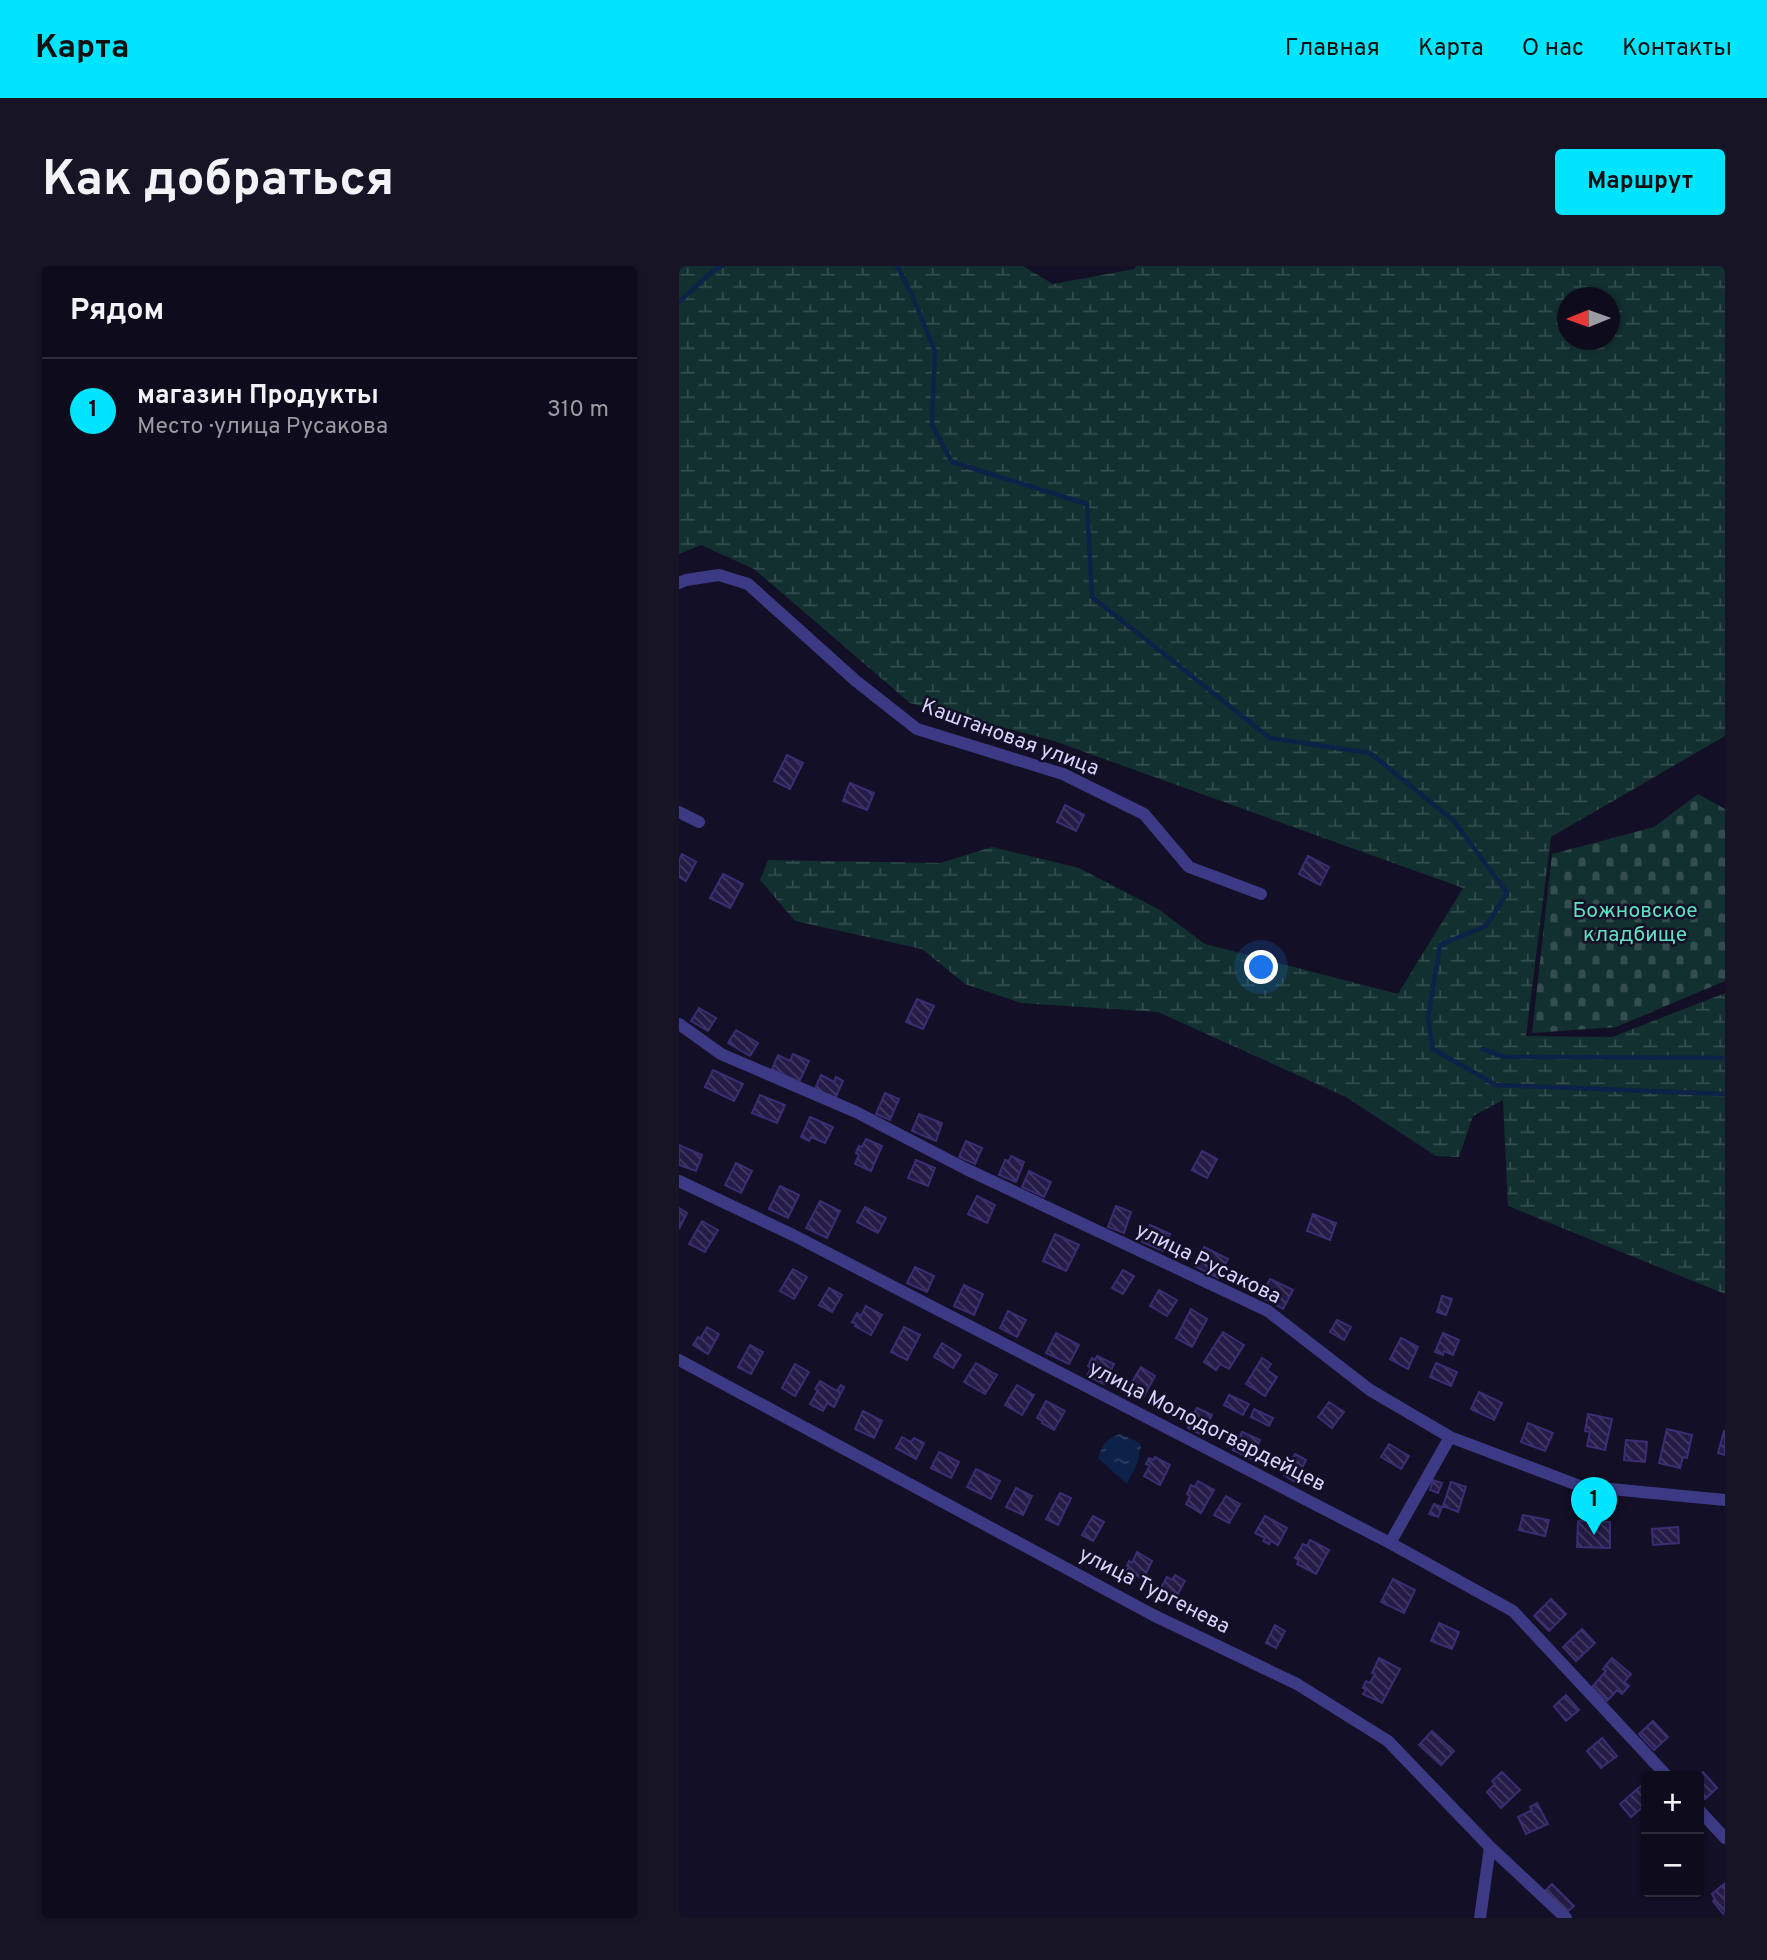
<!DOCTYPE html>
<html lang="ru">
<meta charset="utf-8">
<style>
:root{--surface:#0e0b1c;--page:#171425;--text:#f1f3f6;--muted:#9b9ba3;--line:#2e2b3b;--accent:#00e5ff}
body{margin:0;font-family:Overpass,sans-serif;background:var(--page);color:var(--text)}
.controls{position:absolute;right:21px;bottom:21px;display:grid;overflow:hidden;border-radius:7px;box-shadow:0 2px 5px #0004}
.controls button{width:63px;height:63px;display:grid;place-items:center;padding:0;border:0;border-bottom:2px solid var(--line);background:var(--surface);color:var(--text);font:35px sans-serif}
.compass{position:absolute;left:878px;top:21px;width:63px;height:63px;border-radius:50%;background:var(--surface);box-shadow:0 2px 5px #0004;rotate:269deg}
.you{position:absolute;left:583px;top:702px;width:24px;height:24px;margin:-18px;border:5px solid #fff;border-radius:50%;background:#1a73e8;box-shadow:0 0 0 10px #1a73e833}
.badge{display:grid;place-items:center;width:46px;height:46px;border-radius:50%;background:var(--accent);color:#111;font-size:23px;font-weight:700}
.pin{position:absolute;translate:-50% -58px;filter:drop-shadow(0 2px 4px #0008)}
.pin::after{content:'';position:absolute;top:37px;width:24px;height:21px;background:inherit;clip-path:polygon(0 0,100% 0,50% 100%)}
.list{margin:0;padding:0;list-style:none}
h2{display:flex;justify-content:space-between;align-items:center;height:91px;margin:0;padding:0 28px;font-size:30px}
h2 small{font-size:23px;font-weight:400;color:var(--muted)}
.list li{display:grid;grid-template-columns:46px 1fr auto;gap:21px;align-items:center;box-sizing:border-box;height:105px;padding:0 28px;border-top:2px solid var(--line)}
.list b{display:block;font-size:26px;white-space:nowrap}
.list p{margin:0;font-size:23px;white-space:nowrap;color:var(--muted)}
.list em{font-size:23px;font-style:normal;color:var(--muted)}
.map{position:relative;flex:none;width:1046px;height:1652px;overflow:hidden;border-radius:7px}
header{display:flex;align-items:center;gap:42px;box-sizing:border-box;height:98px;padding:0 35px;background:var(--accent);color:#111}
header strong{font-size:33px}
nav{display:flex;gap:38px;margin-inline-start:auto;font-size:24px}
.intro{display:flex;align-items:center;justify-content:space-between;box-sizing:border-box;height:168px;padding:0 42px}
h1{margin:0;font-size:49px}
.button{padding:18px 32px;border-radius:7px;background:var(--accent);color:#111;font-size:24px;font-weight:700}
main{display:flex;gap:42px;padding:0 42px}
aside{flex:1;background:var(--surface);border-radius:7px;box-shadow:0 2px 5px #0004}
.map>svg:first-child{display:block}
.wetland{fill:url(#wetland-marsh);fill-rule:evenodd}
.cemetery{fill:url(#cemetery-stones)}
.water{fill:url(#water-ripples)}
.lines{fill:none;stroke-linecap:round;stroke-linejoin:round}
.stream{stroke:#0c2248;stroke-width:4.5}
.building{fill:url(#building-back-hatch);stroke:#3b2d73;stroke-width:2}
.minor{stroke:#3d3a85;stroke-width:12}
.labels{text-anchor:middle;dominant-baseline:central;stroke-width:5;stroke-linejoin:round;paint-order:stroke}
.street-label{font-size:21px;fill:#d9d4ff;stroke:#130f26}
.park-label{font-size:21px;fill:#5fe0c0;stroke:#130f26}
</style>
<header>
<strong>Карта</strong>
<nav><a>Главная</a><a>Карта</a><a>О нас</a><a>Контакты</a></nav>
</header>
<div class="intro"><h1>Как добраться</h1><a class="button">Маршрут</a></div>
<main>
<aside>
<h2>Рядом<small></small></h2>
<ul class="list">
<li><span class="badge">1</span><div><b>магазин Продукты</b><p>Место · улица Русакова</p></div><em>310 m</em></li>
</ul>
</aside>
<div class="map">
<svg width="1046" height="1652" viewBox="0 0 1046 1652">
<defs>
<pattern id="wetland-marsh" width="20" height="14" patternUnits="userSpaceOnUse" patternTransform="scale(1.75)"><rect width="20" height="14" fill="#12302f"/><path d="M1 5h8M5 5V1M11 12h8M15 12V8" fill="none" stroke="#344d4e"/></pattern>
<pattern id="cemetery-stones" width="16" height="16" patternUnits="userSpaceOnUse" patternTransform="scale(1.75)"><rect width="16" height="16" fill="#12302f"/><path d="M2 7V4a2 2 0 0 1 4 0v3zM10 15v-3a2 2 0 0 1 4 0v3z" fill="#344d4e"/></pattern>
<pattern id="water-ripples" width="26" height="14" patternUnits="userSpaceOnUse" patternTransform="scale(1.75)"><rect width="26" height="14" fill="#0c2248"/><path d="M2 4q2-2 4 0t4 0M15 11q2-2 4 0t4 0" fill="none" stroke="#2f4163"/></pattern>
<pattern id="building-back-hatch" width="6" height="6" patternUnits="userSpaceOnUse" patternTransform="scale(1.75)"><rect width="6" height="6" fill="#241b47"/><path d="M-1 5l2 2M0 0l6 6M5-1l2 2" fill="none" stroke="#433b63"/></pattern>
</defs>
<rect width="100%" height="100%" fill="#130f26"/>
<!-- wetland -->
<path class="wetland" d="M0,0H344L374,18L455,3L457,0H1046V470L872,571L847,770L933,771L1046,727V1028L829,940L824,834L794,850L780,891L757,890L667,831L479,746L342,737L286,718L243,683L116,655L81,614L89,594L261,597L313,581L400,602L479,643L526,678L719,728L784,622L375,475L231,437L75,303L22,279L0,288ZM888,32H930V74H888Z"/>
<!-- cemetery -->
<path class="cemetery" d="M1019,528L1046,543V715L937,761L853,767L873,588L975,561Z"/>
<!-- water -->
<path class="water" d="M441,1168L457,1175L462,1179L459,1196L448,1218L419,1192C423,1179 427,1173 441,1168Z"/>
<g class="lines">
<!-- stream -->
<path class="stream" d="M218,0L232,27L256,85L253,159L273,196L408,238L413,331L591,472L691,487L775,555L828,627L807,660L761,679L749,752L754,783L817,819L1046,828
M0,36L36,3L44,0
M803,783L826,791L1046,792"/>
</g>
<!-- building -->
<path class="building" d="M108,489L124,497L111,523L95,515Z
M171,517L195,527L188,544L164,535Z
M386,539L405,549L397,565L378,556Z
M3,588L17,596L7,615L0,611V594Z
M629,590L650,601L641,619L620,608Z
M44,608L64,618L51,642L31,632Z
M238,733L255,740L244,763L227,756Z
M20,742L37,752L29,765L12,755Z
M57,764L79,777L71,790L49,777Z
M114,788L130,795L120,816L93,803L99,789L111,795Z
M34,804L64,818L55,835L26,821Z
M142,809L155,816L157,811L164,815L156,833L136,823Z
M206,827L220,833L211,854L197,848Z
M81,829L106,839L98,857L73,847Z
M240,848L263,857L257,875L233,865Z
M131,851L154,861L146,877L132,871L130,875L122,871Z
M187,873L203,880L192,905L176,898L180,889L177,887L180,880L183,881Z
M287,875L303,882L296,898L280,891Z
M0,879L23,889L17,905L0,899Z
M523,885L538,893L528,912L513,904Z
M332,890L345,896L337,916L320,909L326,894L330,895Z
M237,894L256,902L249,920L229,912Z
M57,897L73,905L62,927L46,919Z
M350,905L372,916L365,931L343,921Z
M101,920L120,929L109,952L90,943Z
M298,930L316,939L308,957L289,948Z
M141,935L161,945L148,972L127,962Z
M437,940L452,946L445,967L429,961Z
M186,941L207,952L199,967L178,956Z
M0,942L8,947L0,963Z
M634,948L657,957L651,974L628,965Z
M23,955L39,964L26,986L10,978Z
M471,959L491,968L484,985L463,976Z
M376,968L400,979L387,1005L364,995Z
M525,981L549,993L539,1012L516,1000Z
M236,1001L255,1010L248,1026L228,1017Z
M114,1003L128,1011L115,1033L101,1025Z
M444,1004L455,1010L444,1028L433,1022Z
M591,1013L614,1024L604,1043L582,1031Z
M285,1019L304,1028L295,1049L275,1040Z
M150,1022L163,1029L153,1046L140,1039Z
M480,1024L498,1034L488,1050L471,1040Z
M763,1030L773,1033L767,1049L758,1046Z
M187,1040L203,1049L192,1069L176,1060L177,1058L173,1056L178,1047L182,1050Z
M512,1043L528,1053L513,1081L497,1072Z
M329,1045L347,1054L338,1071L321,1062Z
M658,1054L672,1061L665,1074L651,1066Z
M28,1061L40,1068L29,1088L14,1079L19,1071L21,1073Z
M225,1061L241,1069L228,1094L212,1086Z
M544,1066L565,1079L550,1103L541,1098L537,1104L525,1096Z
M377,1067L400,1079L390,1098L367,1087Z
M764,1067L780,1074L774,1089L765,1085L764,1089L756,1086Z
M722,1072L739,1081L729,1103L711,1093Z
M263,1077L282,1089L274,1102L255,1091Z
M71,1079L84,1086L72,1108L59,1101Z
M418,1090L435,1098L425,1118L408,1110L412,1102L409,1100L413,1092L416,1094Z
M583,1092L592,1098L588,1104L598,1111L586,1130L567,1118Z
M297,1097L318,1109L306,1128L285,1116Z
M757,1097L778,1106L772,1120L751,1111Z
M116,1098L130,1106L116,1130L103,1122Z
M462,1101L476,1110L465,1130L450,1121Z
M141,1115L158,1125L162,1119L165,1121L155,1141L148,1137L144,1145L131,1138L139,1124L136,1123Z
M338,1119L355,1129L343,1149L326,1139Z
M800,1126L823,1137L815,1154L792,1143Z
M550,1129L570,1138L564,1149L545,1139Z
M367,1135L386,1145L375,1164L363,1157L364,1155L358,1152Z
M650,1136L665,1146L653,1162L639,1151Z
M518,1142L533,1149L523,1169L509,1162L512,1155L509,1153L512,1146L515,1147Z
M575,1143L594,1152L590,1160L572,1151Z
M184,1145L203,1155L195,1172L176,1163Z
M909,1148L933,1153L926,1184L908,1180L911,1166L906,1165Z
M849,1157L874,1167L866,1185L842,1176Z
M988,1163L1013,1169L1008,1192L1004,1191L1001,1202L980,1197Z
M1045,1165H1046V1189L1039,1187Z
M563,1166L581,1174L572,1193L554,1184Z
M223,1171L232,1176L235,1172L245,1177L237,1193L217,1182Z
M947,1174L968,1176L966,1196L945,1194Z
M710,1178L730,1190L722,1203L702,1191Z
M260,1186L280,1196L272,1212L252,1202Z
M616,1188L627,1194L616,1216L605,1209Z
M476,1191L491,1199L481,1219L465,1210L471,1200L467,1198L470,1192L474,1194Z
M297,1203L321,1215L312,1233L288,1221Z
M754,1214L763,1217L759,1227L751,1224Z
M519,1215L535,1224L522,1247L507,1238L511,1230L508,1228L512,1219L516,1221Z
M772,1216L787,1221L779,1246L764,1240Z
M337,1222L353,1230L344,1249L327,1241Z
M381,1227L392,1232L379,1259L367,1253Z
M547,1230L561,1238L550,1257L535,1249Z
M755,1238L763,1241L759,1251L750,1248Z
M844,1249L870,1254L866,1270L840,1264Z
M414,1250L425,1256L414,1275L403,1269Z
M586,1250L608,1262L599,1279L592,1275L590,1278L584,1275L586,1272L576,1267Z
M899,1255L931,1256V1282L898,1281Z
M999,1261L1000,1277L974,1279L973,1263Z
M631,1274L650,1284L637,1308L618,1298L620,1294L616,1292L624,1278L628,1280Z
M458,1286L473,1295L464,1313L448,1304L450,1301L448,1300L450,1295L453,1297Z
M496,1309L506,1315L497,1331L482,1322L488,1311L493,1314Z
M714,1313L736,1324L725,1347L702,1336Z
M872,1333L887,1348L870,1365L855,1350Z
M760,1357L780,1366L773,1383L752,1375Z
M596,1359L606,1365L597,1382L587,1377Z
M903,1363L916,1377L897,1395L884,1381Z
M700,1392L721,1403L703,1437L684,1428L687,1424L684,1422L687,1415L691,1417L696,1408L693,1407Z
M933,1392L952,1408L945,1416L950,1420L943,1428L938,1424L928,1435L913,1421L927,1405L924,1403Z
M887,1429L900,1444L887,1455L875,1440Z
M974,1455L989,1471L975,1484L960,1468Z
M753,1465L775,1485L762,1499L740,1479Z
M923,1472L938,1490L922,1502L908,1485Z
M823,1506L841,1524L822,1542L808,1526L816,1518L813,1515Z
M1024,1506L1038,1522L1026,1533L1020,1527V1510Z
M963,1519L967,1524V1538L952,1551L941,1538Z
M858,1537L869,1558L847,1568L839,1551L853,1544L851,1541Z
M1046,1617V1649H1045L1034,1635L1036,1633L1033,1628Z
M873,1618L895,1640L886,1648L864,1627Z"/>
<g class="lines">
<!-- minor -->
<path class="minor" d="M0,317L7,314L40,309L69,318L177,415L238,463L384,508L465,548L510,601L582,628
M0,546L20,556
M0,758L42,788L177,846L287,903L589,1045L691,1124L771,1171L901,1220L1046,1234
M0,915L114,969L711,1277L834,1345L988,1510
M0,1094L474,1349L618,1418L709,1475L811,1581L887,1652
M711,1277L771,1171
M1020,1544L1046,1572
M801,1652L811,1581"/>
</g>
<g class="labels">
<!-- street labels -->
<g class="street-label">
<text transform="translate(331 472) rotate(20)">Каштановая улица</text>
<text transform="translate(529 998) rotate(26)">улица Русакова</text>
<text transform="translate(528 1161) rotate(27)">улица Молодогвардейцев</text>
<text transform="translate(475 1325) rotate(27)">улица Тургенева</text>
</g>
<!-- park labels -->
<g class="park-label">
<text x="956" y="645">Божновское<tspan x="956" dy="24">кладбище</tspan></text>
</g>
</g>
</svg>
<div class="controls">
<button>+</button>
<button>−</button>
</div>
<svg class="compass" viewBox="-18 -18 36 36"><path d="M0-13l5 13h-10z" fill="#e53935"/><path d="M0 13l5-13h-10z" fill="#9b9ba3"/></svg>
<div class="you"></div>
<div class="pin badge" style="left:915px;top:1269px">1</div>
</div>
</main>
